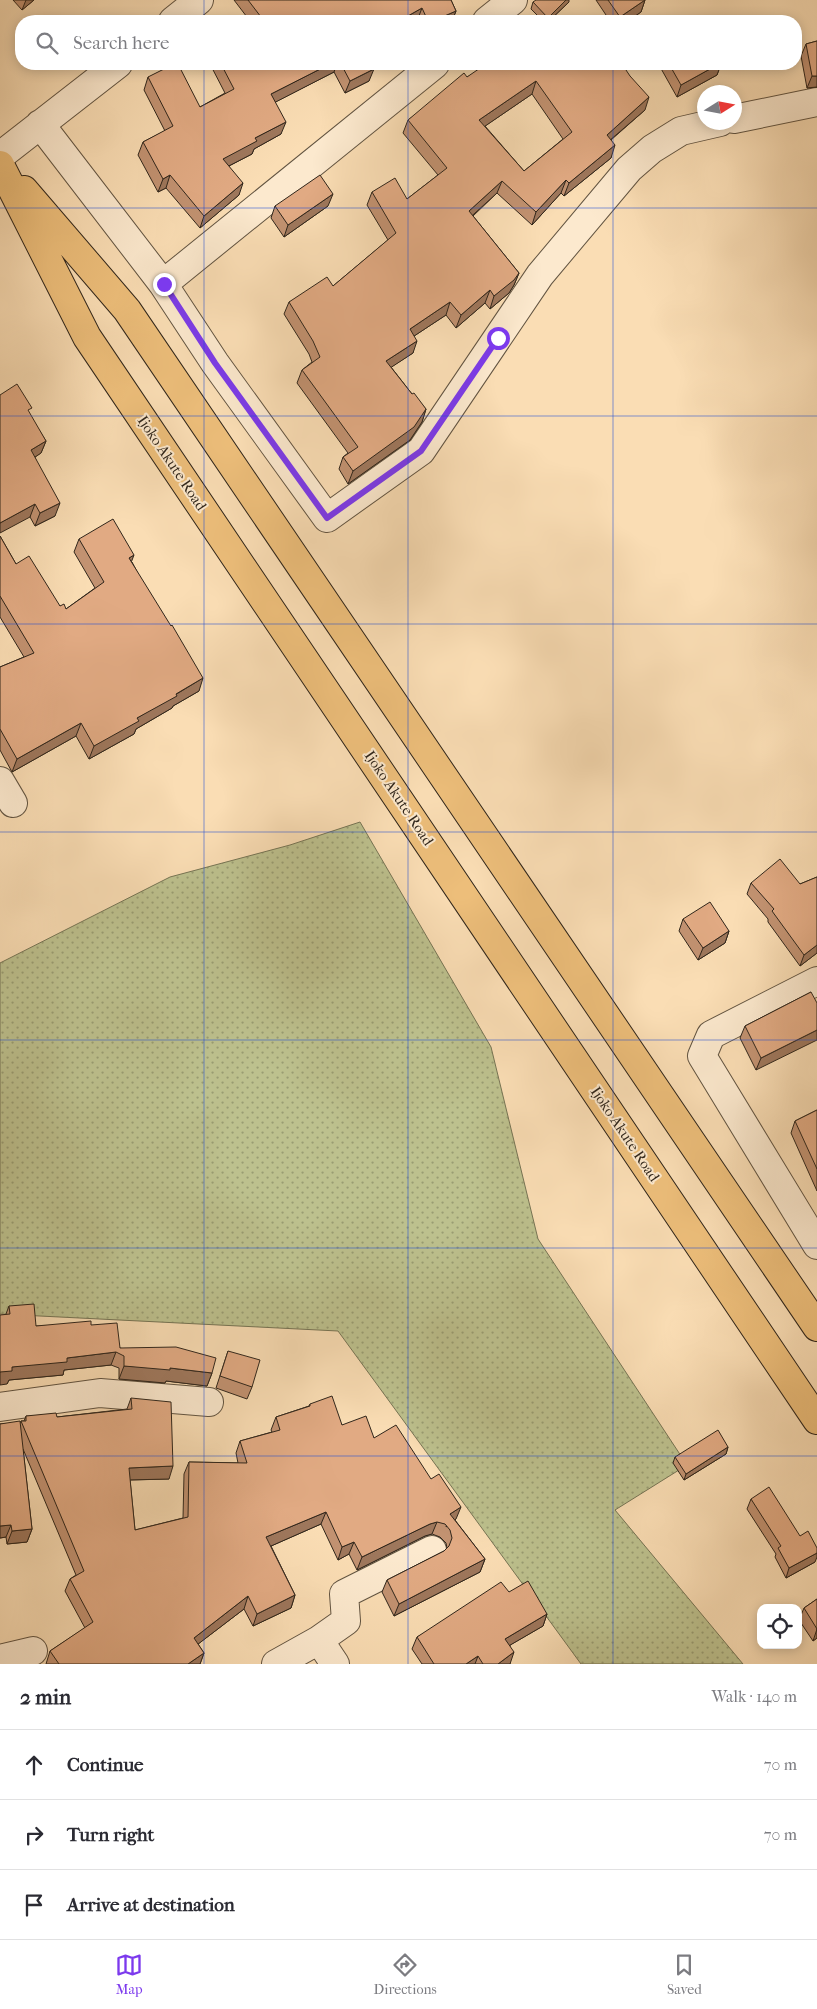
<!DOCTYPE html>
<meta charset="utf-8">
<style>
:root{--surface:#fff;--page:#f7f7f7;--text:#2b2b33;--muted:#7c7c81;--line:#e1e1e2;--accent:#7c3aed}
body{margin:0;font-family:"IM FELL French Canon",serif;background:var(--page);color:var(--text)}
.controls{position:absolute;right:15px;bottom:15px;display:grid;overflow:hidden;border-radius:10px;box-shadow:0 2px 12px #0003}
.controls button{width:45px;height:45px;display:grid;place-items:center;padding:0;border:0;border-bottom:1px solid var(--line);background:var(--surface);color:var(--text);font:25px sans-serif}
.compass{position:absolute;left:697px;top:85px;width:45px;height:45px;border-radius:50%;background:var(--surface);box-shadow:0 2px 12px #0003;rotate:79deg}
.stop{position:absolute;width:15px;height:15px;margin:-11px;border:4px solid #7c3aed;border-radius:50%;background:#fff}
.stop.end{background:#7c3aed;border-color:#fff;box-shadow:0 1px 5px #0008}
.list{margin:0;padding:0;list-style:none}
h2{display:flex;justify-content:space-between;align-items:center;height:65px;margin:0;padding:0 20px;font-size:21px}
h2 small{font-size:16px;font-weight:400;color:var(--muted)}
.list li{display:grid;grid-template-columns:32px 1fr auto;gap:15px;align-items:center;box-sizing:border-box;height:70px;padding:0 20px;border-top:1px solid var(--line)}
.list b{display:block;font-size:19px;white-space:nowrap}
.list em{font-size:16px;font-style:normal;color:var(--muted)}
.icon{flex:none;width:28px;height:28px;fill:none;stroke:currentColor;stroke-width:2;stroke-linecap:round;stroke-linejoin:round}
.map{position:relative;flex:none;width:817px;height:1664px;overflow:hidden}
.search{position:absolute;background:var(--surface);box-shadow:0 2px 12px #0003;left:15px;right:15px;top:15px;height:55px;display:flex;align-items:center;gap:12px;box-sizing:border-box;padding:0 18px;border-radius:20px;color:var(--muted);font-size:19px}
.sheet{height:275px;background:var(--surface)}
nav{display:flex;justify-content:space-around;align-items:center;box-sizing:border-box;height:70px;border-top:1px solid var(--line);background:var(--surface);font-size:14px;color:var(--muted)}
nav a{display:grid;justify-items:center;gap:2px}
nav .on{color:var(--accent)}
.map>svg:first-child{display:block}
.grass{fill:url(#grass-dots);stroke:#767454}
.lines{fill:none;stroke-linecap:round;stroke-linejoin:round}
.minor-casing{stroke:#625441;stroke-width:30}
.major-casing{stroke:#30261b;stroke-width:30}
.minor{stroke:#fce9ce;stroke-width:28}
.major{stroke:#edbe7a;stroke-width:28}
.wall{fill:#c29271;stroke:#30261b;fill-rule:evenodd}
.shaded-wall{fill:#9e775c;stroke:#30261b}
.building{fill:#e1aa83;stroke:#30261b;fill-rule:evenodd}
.route{stroke:#7c3aed;stroke-width:6}
.grid{fill:none;stroke:#1d4ed8;stroke-width:1;stroke-opacity:0.55}
.labels{text-anchor:middle;dominant-baseline:central;stroke-width:4;stroke-linejoin:round;paint-order:stroke}
.street-label{font-size:15px;fill:#30261b;stroke:#fce9ce}
</style>
<div class="map">
<svg width="817" height="1664" viewBox="0 0 817 1664">
<defs>
<pattern id="grass-dots" width="8" height="8" patternUnits="userSpaceOnUse" patternTransform="scale(1.25)"><rect width="8" height="8" fill="#bdc18e"/><path d="M2 2h.1M6 6h.1" fill="none" stroke="#9a9d73" stroke-width="1.8" stroke-linecap="round"/></pattern>
</defs>
<rect width="100%" height="100%" fill="#faddb4"/>
<filter id="stains"><feTurbulence type="fractalNoise" baseFrequency=".004" numOctaves="4"/><feColorMatrix values="0 0 0 0 .2 0 0 0 0 .09 0 0 0 0 .02 0 0 0 .5 -.17"/></filter>
<radialGradient id="worn" r=".72"><stop offset=".6" stop-color="#630" stop-opacity="0"/><stop offset="1" stop-color="#630" stop-opacity=".3"/></radialGradient>
<!-- grass -->
<path class="grass" d="M360,822L491,1047L538,1239L687,1465L615,1510L743,1664H581L338,1331L0,1314V963L170,877L290,845Z"/>
<g class="lines">
<defs>
<path id="minor" d="M173,21L199,0
M487,21L513,0
M734,119L817,102
M40,124L163,284L215,363L327,518L421,451L540,275L629,169L652,149L681,131L720,122
M0,156L118,64
M163,284L435,64
M0,781L13,803
M817,981L711,1035L702,1056L817,1245
M0,1407L100,1393L209,1402
M319,1640L335,1664
M0,1659L33,1651
M276,1664L319,1640L346,1621L344,1594L432,1550"/>
<path id="major" d="M0,165L87,337L817,1420
M24,190L127,310L817,1327"/>
</defs>
<!-- minor casing -->
<use href="#minor" class="minor-casing"/>
<!-- major casing -->
<use href="#major" class="major-casing"/>
<!-- minor -->
<use href="#minor" class="minor"/>
<!-- major -->
<use href="#major" class="major"/>
</g>
<!-- wall -->
<path class="wall" d="M13,0H34L22,10Z
M234,0H451L456,11L452,21H250Z
M596,0H645L641,12L628,21H610Z
M533,2H569L549,21H543L531,9Z
M817,41V87L807,88L801,56L806,44Z
M210,64H371L369,81L345,93L334,72L275,102L281,134L254,149L252,154L229,166L239,195L200,228L166,188L158,192L138,155L143,142L165,131L144,90L148,77L200,107L225,93Z
M659,64H721L717,75L677,97L659,65Z
M489,66L645,110L611,140V158L564,196L561,193L532,225L497,193L473,216L519,273L514,285L509,293L490,309L485,303L456,328L446,315L414,336L413,353L391,367L412,394L426,409L422,422L410,440L348,484L339,469L343,457L348,453L297,383L302,370L312,362L309,354L284,314L289,302L333,286L388,240L367,205L372,192L407,199L438,175L403,133L408,120L467,77ZM532,94L563,139L524,171L485,126Z
M275,206H328L284,237L271,218Z
M29,414L46,441L41,453L35,457L55,516L35,526L30,517Z
M0,536L16,564L60,606L66,609L95,588L74,552L79,539L132,562L199,691L173,706L172,708L136,729L134,734L89,759L76,736L12,772L0,750V667L24,657L0,617Z
M817,877V953L800,966L768,922V919L747,894L751,883L800,884Z
M683,919L729,931L725,943L698,960L679,931Z
M811,992L756,1070L740,1038L745,1026Z
M817,1110V1191L791,1133L795,1121Z
M9,1306L36,1326L91,1325L120,1348L212,1373L207,1386L166,1381L165,1383L119,1379V1368L111,1365L64,1370L63,1375L9,1380L7,1384L6,1314Z
M228,1351L252,1387L247,1399L216,1388Z
M131,1398L169,1479L130,1480L135,1530L183,1518L184,1474L189,1462L238,1463L236,1453L240,1441L272,1432L271,1430L276,1417L309,1406L310,1404L342,1425L374,1438L456,1519L455,1520L485,1559L480,1572L394,1616L382,1592L387,1580L444,1551L447,1548L446,1543L440,1537L432,1534L425,1536L357,1570L349,1554L338,1560L321,1524L271,1546L295,1595L291,1608L253,1626L244,1609L198,1644L204,1653L200,1664H46L50,1651L85,1628L65,1591L70,1579L76,1575L23,1449L32,1529L27,1542L7,1544L6,1537L0,1538V1424L20,1423L21,1421H24L26,1416L57,1417L127,1409Z
M728,1447L726,1454L684,1480L673,1463L675,1457Z
M751,1499L815,1562L786,1578L775,1557L776,1554L747,1509Z
M509,1592L547,1614L543,1626L510,1645V1664H422L412,1649L417,1637Z
M817,1599V1638L813,1641L799,1620L804,1608Z"/>
<!-- shaded-wall -->
<path class="shaded-wall" d="M26,0H34L22,10Z
M566,0H569V2L549,21H547L548,18Z
M645,0L641,12L628,21H618L620,17Z
M422,8L417,21H399Z
M456,11L452,21H433Z
M330,64H337L334,72L266,107L271,94Z
M719,64H721L717,75L677,97L681,85Z
M374,69L369,81L345,93L350,81Z
M812,76H817V87L807,88Z
M536,81L532,94L475,133L479,120Z
M649,97L645,110L602,147L607,135Z
M286,122L281,134L254,149L252,154L219,171L223,159L255,138Z
M615,145L611,158L564,196L569,183Z
M170,175L166,188L158,192L163,179Z
M566,180L561,193L532,225L536,212Z
M502,181L497,193L464,223L469,211Z
M243,183L239,195L200,228L204,216Z
M333,194L328,206L284,237L288,225Z
M519,273L514,285L509,293L490,309L494,296Z
M490,290L485,303L456,328L461,315Z
M450,302L446,315L405,342L410,329Z
M417,341L413,353L381,374L386,361Z
M426,409L422,422L410,440L348,484L353,471Z
M46,441L41,453L26,463L31,450Z
M60,503L55,516L35,526L40,513Z
M35,504L30,517L0,533V523Z
M134,555L129,568V558Z
M203,678L199,691L173,706L172,708L136,729L134,734L89,759L94,746L137,718Z
M81,723L76,736L12,772L17,759Z
M729,931L725,943L698,960L703,948Z
M817,945V953L800,966L804,955Z
M817,1030V1040L756,1070L761,1058Z
M116,1352L111,1365L64,1370L63,1375L9,1380L7,1384L0,1385V1372L12,1367L67,1358Z
M124,1366L170,1368L212,1373L207,1386L166,1381L165,1383L119,1379Z
M728,1447L726,1454L684,1480L686,1474Z
M173,1466L169,1479L125,1480L129,1468Z
M461,1507L456,1519L446,1527L450,1514Z
M326,1512L321,1524L262,1550L266,1537Z
M437,1522L432,1534L425,1536L357,1570L362,1557L430,1524Z
M11,1525L6,1537L0,1538V1526Z
M32,1529L27,1542L7,1544L12,1531Z
M354,1542L349,1554L338,1560L342,1547Z
M817,1553V1557L815,1562L786,1578L789,1568Z
M485,1559L480,1572L394,1616L399,1604Z
M295,1595L291,1608L253,1626L257,1614Z
M248,1596L244,1609L189,1651L194,1638Z
M547,1614L543,1626L500,1651L505,1639Z
M817,1629V1638L813,1641Z
M514,1652L510,1664H498Z
M204,1653L200,1664H188Z
M478,1656L475,1664H466Z"/>
<!-- building -->
<path class="building" d="M248,0H451L456,11L433,21H428L422,8L399,21H252L261,17Z
M536,0H566L548,18L533,2Z
M608,0H645L620,17Z
M817,41V76H812L806,44Z
M174,64H178L200,107L234,89L221,64H330L271,94L286,122L255,138L257,141L223,159L243,183L204,216L170,175L163,179L143,142L173,126L148,77Z
M341,64H371L374,69L350,81Z
M486,64H487L489,66L492,64H622L630,76L649,97L607,135L615,145L569,183L566,180L536,212L502,181L469,211L519,273L514,280L494,296L490,290L461,315L450,302L410,329L417,341L386,361L412,394L414,393L426,409L414,427L353,471L343,457L358,447L302,370L320,357L313,341L289,302L327,277L333,286L396,233L372,192L395,178L407,199L447,168L408,120L464,73L467,77ZM536,81L572,132L524,171L479,120Z
M669,64H719L681,85Z
M320,175L333,194L288,225L275,206Z
M17,384L32,408L28,410L46,441L31,450L60,503L40,513L35,504L0,523V395Z
M113,519L134,555L129,558L171,626L172,625L203,678L176,694L177,696L137,718L139,721L94,746L81,723L17,759L0,729V667L34,653L0,596V536L16,564L29,556L60,606L64,604L66,609L104,582L79,539Z
M780,859L800,884L817,877V945L804,955L772,911L774,909L751,883Z
M710,902L729,931L703,948L683,919Z
M811,992L817,1003V1030L761,1058L745,1026Z
M817,1110V1169L795,1121Z
M34,1304L36,1326L91,1321V1325L117,1323L120,1348L176,1347L216,1358L212,1373L170,1368V1370L124,1366V1356L116,1352L67,1358V1362L12,1367V1371L0,1372V1315L10,1314L9,1306Z
M228,1351L260,1360L252,1387L220,1376Z
M332,1396L342,1425L366,1416L374,1438L396,1425L431,1479L439,1474L461,1507L450,1514L485,1559L399,1604L387,1580L444,1551L449,1546L452,1538L450,1530L445,1524L437,1522L430,1524L362,1557L354,1542L342,1547L326,1512L266,1537L295,1595L257,1614L248,1596L194,1638L204,1653L188,1664H59L50,1651L93,1622L70,1579L84,1571L21,1421H26V1416L56,1413L57,1417L132,1409L131,1398L171,1402L173,1466L129,1468L135,1530L188,1517L189,1462L247,1463L240,1441L280,1430L276,1417L310,1406V1404Z
M20,1421L32,1529L12,1531L11,1525L0,1526V1424Z
M718,1430L728,1447L686,1474L675,1457Z
M769,1487L800,1536L808,1531L817,1548V1553L789,1568L778,1548L781,1546L751,1499Z
M528,1581L547,1614L505,1639L514,1652L498,1664H483L478,1656L466,1664H434L417,1637L501,1582L509,1592Z
M817,1599V1629L804,1608Z"/>
<g class="lines">
<!-- route -->
<path class="route" d="M164,284L215,363L327,518L421,451L498,338"/>
</g>
<!-- grid -->
<path class="grid" d="M204,0V21M408,0V21M613,0V21M204,64V1664M408,64V1664M613,64V1664M0,208H817M0,416H817M0,624H817M0,832H817M0,1040H817M0,1248H817M0,1456H817"/>
<g class="labels">
<!-- street labels -->
<g class="street-label">
<text transform="translate(172 463) rotate(56)">Ijoko Akute Road</text>
<text transform="translate(399 798) rotate(56)">Ijoko Akute Road</text>
<text transform="translate(625 1134) rotate(56)">Ijoko Akute Road</text>
</g>
</g>
<rect width="100%" height="100%" filter="url(#stains)"/>
<rect width="100%" height="100%" fill="url(#worn)"/>
</svg>
<div class="controls">
<button><svg class="icon" aria-label="locate" viewBox="0 0 24 24"><circle cx="12" cy="12" r="6"/><path d="M12 2v4M12 18v4M2 12h4M18 12h4"/></svg></button>
</div>
<svg class="compass" viewBox="-18 -18 36 36"><path d="M0-13l5 13h-10z" fill="#e53935"/><path d="M0 13l5-13h-10z" fill="#7c7c81"/></svg>
<div class="stop" style="left:498px;top:338px"></div>
<div class="stop end" style="left:164px;top:284px"></div>
<div class="search"><svg class="icon" aria-label="search" viewBox="0 0 24 24"><circle cx="10" cy="10" r="6"/><path d="M15 15l6 6"/></svg>Search here</div>
</div>
<section class="sheet">
<h2>2 min<small>Walk · 140 m</small></h2>
<ul class="list">
<li><svg class="icon" aria-label="ahead" viewBox="0 0 24 24"><path d="M12 20V5M6 11l6-6 6 6"/></svg><div><b>Continue</b></div><em>70 m</em></li>
<li><svg class="icon" aria-label="right" viewBox="0 0 24 24"><path d="M7 20v-9h11M14 6l5 5-5 5"/></svg><div><b>Turn right</b></div><em>70 m</em></li>
<li><svg class="icon" aria-label="arrive" viewBox="0 0 24 24"><path d="M6 21V4h12l-3 4 3 4H6"/></svg><div><b>Arrive at destination</b></div></li>
</ul>
</section>
<nav>
<a class="on"><svg class="icon" aria-label="map" viewBox="0 0 24 24"><path d="M3 6l6-2 6 2 6-2v14l-6 2-6-2-6 2zM9 4v14M15 6v14"/></svg>Map</a>
<a><svg class="icon" aria-label="directions" viewBox="0 0 24 24"><path d="M12 3l9 9-9 9-9-9zM9 14v-3h6M13 9l2 2-2 2"/></svg>Directions</a>
<a><svg class="icon" aria-label="saved" viewBox="0 0 24 24"><path d="M7 4h10v16l-5-4-5 4z"/></svg>Saved</a>
</nav>
